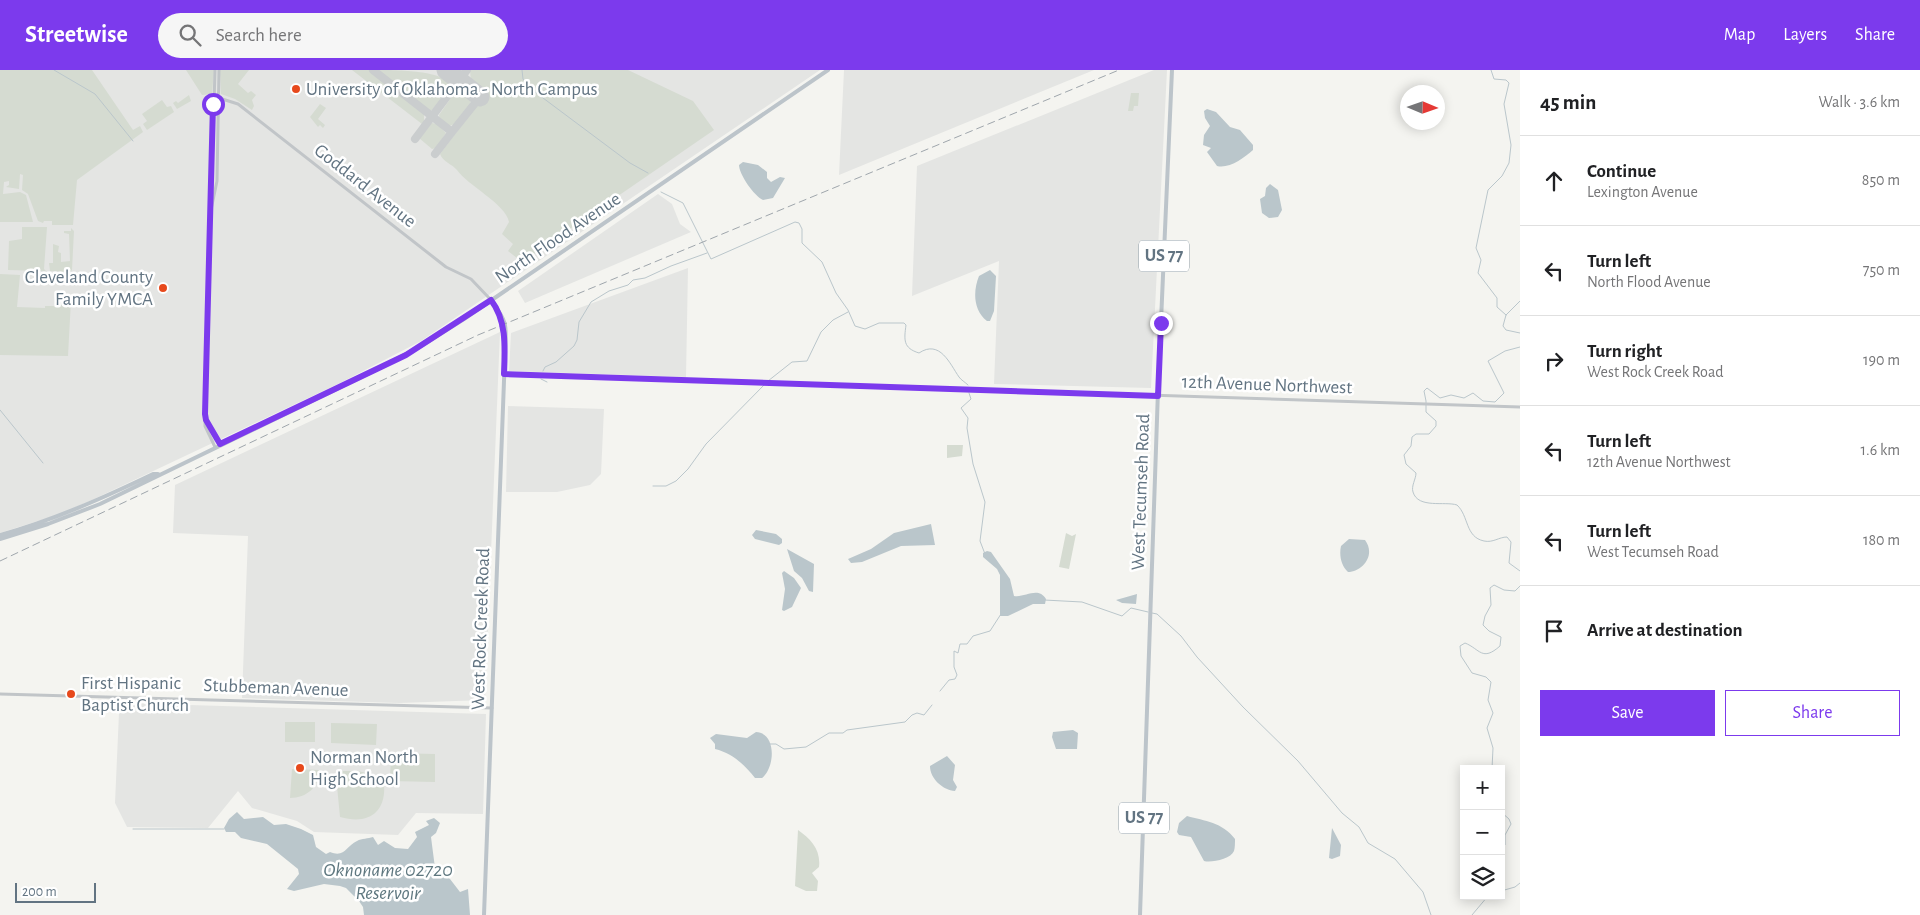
<!DOCTYPE html>
<meta charset="utf-8">
<style>
:root{--surface:#fff;--page:#f6f6f6;--text:#202124;--muted:#757577;--line:#e0e0e0;--accent:#7c3aed}
body{margin:0;font-family:"Alegreya Sans",sans-serif;background:var(--page);color:var(--text)}
.controls{position:absolute;right:15px;bottom:15px;display:grid;overflow:hidden;border-radius:0px;box-shadow:0 2px 12px #0003}
.controls button{width:45px;height:45px;display:grid;place-items:center;padding:0;border:0;border-bottom:1px solid var(--line);background:var(--surface);color:var(--text);font:25px sans-serif}
.compass{position:absolute;left:1400px;top:15px;width:45px;height:45px;border-radius:50%;background:var(--surface);box-shadow:0 2px 12px #0003;rotate:92deg}
.scale{position:absolute;left:15px;bottom:12px;width:81px;box-sizing:border-box;padding-left:5px;border:2px solid #627482;border-top:0;font-size:14px;line-height:18px;white-space:nowrap;color:#627482;-webkit-text-stroke:4px #fff;paint-order:stroke}
.stop{position:absolute;width:15px;height:15px;margin:-11px;border:4px solid #7c3aed;border-radius:50%;background:#fff}
.stop.end{background:#7c3aed;border-color:#fff;box-shadow:0 1px 5px #0008}
.list{margin:0;padding:0;list-style:none}
h2{display:flex;justify-content:space-between;align-items:center;height:65px;margin:0;padding:0 20px;font-size:21px}
h2 small{font-size:16px;font-weight:400;color:var(--muted)}
.list li{display:grid;grid-template-columns:32px 1fr auto;gap:15px;align-items:center;box-sizing:border-box;height:90px;padding:0 20px;border-top:1px solid var(--line)}
.list b{display:block;font-size:19px;white-space:nowrap}
.list p{margin:0;font-size:16px;white-space:nowrap;color:var(--muted)}
.list em{font-size:16px;font-style:normal;color:var(--muted)}
.actions{display:flex;gap:10px;padding:15px 20px}
.actions a{flex:1;padding:11px 0;border:1px solid var(--accent);border-radius:0px;text-align:center;font-size:18px;color:var(--accent)}
.actions .main{background:var(--accent);color:#fff}
.icon{flex:none;width:28px;height:28px;fill:none;stroke:currentColor;stroke-width:2;stroke-linecap:round;stroke-linejoin:round}
.map{position:relative;flex:none;width:1520px;height:845px;overflow:hidden}
header{display:flex;align-items:center;gap:30px;box-sizing:border-box;height:70px;padding:0 25px;background:var(--accent);color:#fff}
header strong{font-size:24px}
nav{display:flex;gap:28px;margin-inline-start:auto;font-size:18px}
.search{width:350px;height:45px;background:var(--page);display:flex;align-items:center;gap:12px;box-sizing:border-box;padding:0 18px;border-radius:28px;color:var(--muted);font-size:19px}
main{display:flex}
aside{flex:1;background:var(--surface)}
.map>svg:first-child{display:block}
.built{fill:#e4e5e3}
.green{fill:#d5dbd1}
.water{fill:#bac6cb}
.lines{fill:none;stroke-linecap:round;stroke-linejoin:round}
.stream{stroke:#bac6cb;stroke-width:1}
.taxiway{stroke:#cacdce;stroke-width:8}
.runway{stroke:#cacdce;stroke-width:19}
.minor{stroke:#c1c5c8;stroke-width:3}
.major{stroke:#bcc4ca;stroke-width:4}
.rail{stroke:#9fa6ac;stroke-width:1;stroke-dasharray:8 4;stroke-linecap:butt}
.route{stroke:#7c3aed;stroke-width:6}
.poi-dot{fill:#e7491c;stroke:#fff;stroke-width:2}
.labels{text-anchor:middle;dominant-baseline:central;stroke-width:5;stroke-linejoin:round;paint-order:stroke}
.shield{fill:#fff;stroke:#919ea8;stroke-width:1}
.shield-label{font-size:18px;font-weight:bold;fill:#627482}
.poi-label{font-size:19px;fill:#627482;stroke:#fff;text-anchor:start}
.street-label{font-size:19px;fill:#627482;stroke:#fff}
.water-label{font-size:20px;font-style:italic;fill:#5e777f;stroke:#fff}
</style>
<header>
<strong>Streetwise</strong>
<div class="search"><svg class="icon" aria-label="search" viewBox="0 0 24 24"><circle cx="10" cy="10" r="6"/><path d="M15 15l6 6"/></svg>Search here</div>
<nav><a>Map</a><a>Layers</a><a>Share</a></nav>
</header>
<main>
<div class="map">
<svg width="1520" height="845" viewBox="0 0 1520 845">
<rect width="100%" height="100%" fill="#f4f4f0"/>
<!-- built -->
<path class="built" d="M0,0H820L421,271L340,313L94,429L60,444L0,463Z
M844,0H1094L839,105Z
M1154,0H1167L1151,318L994,314L999,191L912,226L917,96Z
M658,124L672,134L680,154L691,162L525,233L518,221Z
M688,198L686,307L509,301L511,263Z
M500,262L485,630L399,633L242,628L248,466L173,463L175,415Z
M508,336L604,339L601,404L590,415L557,422H506Z
M122,633L486,644L483,744L416,743L398,765L314,762L297,751L252,738L238,721L208,758L127,757L115,733L119,643Z"/>
<!-- green -->
<path class="green" d="M0,0H92L133,60L140,56L143,62L77,110L73,155H52V151H44L43,153L38,151L28,124L22,120L23,105L20,104L19,119L6,117L9,115V111L4,112L3,124L20,122L26,125L33,152H0Z
M186,0H214L212,24L202,25Z
M220,0H249L238,14L248,23L251,21L256,25L252,30L254,36L252,40L235,29L221,24Z
M352,0H369L424,44V53L422,54Z
M377,0C395,0 448,0 451,17L436,38L430,41Z
M470,0H628L693,31L714,60L522,192L508,181L513,174L502,164L509,152C506,134 467,115 457,100C452,94 443,92 440,84L485,24L471,12Z
M459,21L469,27L471,34L455,54L449,56L440,50L439,45L453,25Z
M1131,23H1139L1138,36H1134L1133,41H1128Z
M189,25L191,31L177,39L173,33L176,31L178,33Z
M162,30L167,37L171,36L174,42L147,60L143,54L147,51L142,44Z
M320,34L326,38L318,49L325,55L323,58L320,55L318,57L310,47Z
M432,53L437,54L446,63L436,78L432,79L419,68Z
M22,157H47L44,199L46,201L8,200L9,171L22,169Z
M71,158L74,161L72,200L70,202L50,201L49,193H53V174L59,176L58,182L61,183V192L70,191L69,164L64,163V161H71Z
M0,204L20,205L17,237L45,238V236H54L55,226L71,230L68,286L0,285Z
M947,375H963L962,386L947,388Z
M1066,463L1072,466L1076,464L1069,499L1059,497Z
M285,652H315V672H285Z
M331,653L377,654L376,675L331,673Z
M391,683L435,684V712L390,711Z
M292,699L319,700C319,717 307,728 290,728Z
M342,701H358L383,707C389,739 372,756 340,747L336,706Z
M798,760C811,769 821,780 819,797L812,803L818,811L817,821H806L795,816Z"/>
<!-- water -->
<path class="water" d="M1207,39L1216,42L1230,57L1240,60L1253,75V80C1244,88 1229,99 1217,96L1207,82L1211,78L1203,75L1204,65L1210,56L1205,48L1204,41Z
M743,92L758,95L767,102V108L771,112L780,107L785,108L773,128L763,130C754,126 739,104 739,95Z
M1270,114L1278,120L1282,140L1278,147L1269,148L1262,143L1260,129L1265,126L1266,118Z
M990,200L996,206L994,241L990,251H987C973,240 973,221 979,206Z
M931,454L935,475L901,476L862,492L851,493L848,489L871,479L894,463Z
M756,460L776,464L782,469V473L779,475L755,469L752,465Z
M1349,469L1365,470C1376,485 1363,501 1348,502C1341,496 1339,485 1341,476Z
M787,479L814,494L813,522L809,521L802,508L794,501Z
M987,481L991,482L1010,509L1014,526C1025,528 1038,516 1046,529L1045,534H1033L1008,546H1000V505L997,499L983,487V483Z
M784,501L794,508L801,518L792,537L784,541L782,540L785,519L782,503Z
M1137,524L1136,534L1122,533L1116,530Z
M1073,660L1078,663L1077,679H1056L1052,667L1053,662Z
M756,662C777,663 775,698 762,708H755C745,695 732,683 715,679V674L710,668L716,664L747,668Z
M947,686L955,695L953,710L957,717L955,721C943,720 930,709 930,696Z
M237,742L244,749L263,747L274,755L286,754L301,759L313,765L316,777L326,784L330,782C345,788 346,776 357,771C362,768 368,769 373,767L378,775L384,771L395,778L408,779L417,767L415,762L429,755L426,751L434,748L440,753L436,763L431,767L435,798L450,809L460,822L468,819L470,845H364L363,837L359,831L346,818L340,816L324,814L294,821L287,819L299,804L298,799L267,774L241,768L235,762H226L224,758L229,749Z
M1187,746C1205,751 1222,752 1235,769C1235,772 1235,778 1234,781C1231,789 1211,793 1204,791L1191,767L1179,765L1177,762L1179,753Z
M1332,758L1341,775L1340,786L1332,789L1329,788Z"/>
<g class="lines">
<!-- stream -->
<path class="stream" d="M54,0L95,24L133,71
M522,0L523,9L531,19L630,93L648,103
M1491,0L1494,9L1506,10L1509,13L1504,34L1511,75L1509,93L1502,106L1488,120L1476,178L1481,190L1478,203L1497,228V237L1506,245
M661,122L683,133L711,189L795,152L799,153L802,159V173L822,192L836,223L848,240L855,256L865,259L879,253H904L906,255C904,270 903,278 919,283C940,269 950,294 959,307C961,310 965,312 968,315
M1520,231L1506,245L1503,256L1506,260L1520,263
M1520,277L1505,281L1488,291L1504,323L1495,332L1483,331L1473,323L1464,328L1451,325L1440,328L1427,318L1424,321L1426,331V342L1436,351V356L1429,364H1416L1412,367L1411,376L1404,385L1406,394L1416,403C1416,409 1411,416 1413,422C1418,439 1445,431 1457,435C1469,446 1465,467 1484,471C1493,473 1499,467 1507,467L1511,472L1509,493L1520,501
M543,301L545,297L556,292L574,276L577,270L579,252L591,232L609,221L628,215L633,210L645,208L671,196L707,183
M541,309L547,312
M768,311L792,292L807,291L821,262L833,250L848,242
M969,323L971,329L961,338L968,348L967,358L973,394L985,432L980,471L985,484
M0,340L43,393
M653,416H666L676,411L688,399L706,374L765,314
M1044,530L1082,532L1122,546L1131,538L1148,542
M1152,543L1157,544L1181,566L1197,587L1243,637L1298,691L1342,743L1359,757L1368,773L1395,789L1423,822L1431,845
M940,621L949,610L955,609L957,605L954,597V581L958,583L960,574H967L973,566L990,561L1001,544
M770,674H776L784,679L806,677L829,663H843L847,660L905,652L912,645L917,643L924,645L932,635
M1492,699L1493,678L1487,658L1493,643L1488,630L1491,612L1486,607L1472,603L1461,586L1460,576L1465,573C1480,579 1482,592 1500,576L1501,567L1489,561L1483,555L1485,546L1491,535L1490,518L1494,515L1504,520L1515,521L1520,516
M1501,742L1509,749L1511,754L1505,765V775L1501,779
M133,759H224
M1501,792V799
M1501,821L1515,817L1520,813
M1472,845L1488,826"/>
<!-- taxiway -->
<path class="taxiway" d="M373,0L452,62L480,27
M415,69L467,0
M435,84L452,62"/>
<!-- runway -->
<path class="runway" d="M446,0L480,27"/>
<!-- minor -->
<path class="minor" d="M219,28L238,34L446,197L471,209L491,230
M211,140L217,111L219,0
M504,304L1520,337
M206,351L220,374
M215,377L205,356V337L215,0
M0,624L492,638"/>
<!-- major -->
<path class="major" d="M500,245L505,272
M0,465C54,450 103,428 153,404H158
M0,469L48,454L100,434L374,301L421,276L464,249L828,0
M484,845L505,284C506,255 509,255 491,230
M1140,845L1158,320L1172,0"/>
<!-- rail -->
<path class="rail" d="M0,491L478,265L1119,0"/>
</g>
<g class="lines">
<!-- route -->
<path class="route" d="M213,34L205,344L206,350L220,374L406,285L491,230C507,251 505,278 504,304L1158,326L1161,253"/>
</g>
<!-- markers -->
<g class="poi-dot">
<circle cx="296" cy="19" r="5"/>
<circle cx="163" cy="218" r="5"/>
<circle cx="71" cy="624" r="5"/>
<circle cx="300" cy="698" r="5"/>
</g>
<g class="labels">
<!-- shield labels -->
<g class="shield">
<rect x="1139" y="170.5" width="50" height="31" rx="4"/>
<rect x="1119" y="732.5" width="50" height="31" rx="4"/>
</g>
<g class="shield-label">
<text x="1164" y="186">US 77</text>
<text x="1144" y="748">US 77</text>
</g>
<!-- poi labels -->
<g class="poi-label">
<text x="306" y="19">University of Oklahoma - North Campus</text>
<text x="153" y="207" text-anchor="end">Cleveland County<tspan x="153" dy="22">Family YMCA</tspan></text>
<text x="81" y="613">First Hispanic<tspan x="81" dy="22">Baptist Church</tspan></text>
<text x="310" y="687">Norman North<tspan x="310" dy="22">High School</tspan></text>
</g>
<!-- street labels -->
<g class="street-label">
<text transform="translate(365 116) rotate(38)">Goddard Avenue</text>
<text transform="translate(558 168) rotate(-34)">North Flood Avenue</text>
<text transform="translate(1267 315) rotate(2)">12th Avenue Northwest</text>
<text transform="translate(1141 422) rotate(-88)">West Tecumseh Road</text>
<text transform="translate(481 559) rotate(-88)">West Rock Creek Road</text>
<text transform="translate(276 618) rotate(2)">Stubbeman Avenue</text>
</g>
<!-- water labels -->
<g class="water-label">
<text x="388" y="800">Oknoname 02720<tspan x="388" dy="23">Reservoir</tspan></text>
</g>
</g>
</svg>
<div class="controls">
<button>+</button>
<button>−</button>
<button><svg class="icon" aria-label="layers" viewBox="0 0 24 24"><path d="M12 4l9 5-9 5-9-5zM3 14l9 5 9-5"/></svg></button>
</div>
<svg class="compass" viewBox="-18 -18 36 36"><path d="M0-13l5 13h-10z" fill="#e53935"/><path d="M0 13l5-13h-10z" fill="#757577"/></svg>
<div class="scale">200 m</div>
<div class="stop" style="left:213px;top:34px"></div>
<div class="stop end" style="left:1161px;top:253px"></div>
</div>
<aside>
<h2>45 min<small>Walk · 3.6 km</small></h2>
<ul class="list">
<li><svg class="icon" aria-label="ahead" viewBox="0 0 24 24"><path d="M12 20V5M6 11l6-6 6 6"/></svg><div><b>Continue</b><p>Lexington Avenue</p></div><em>850 m</em></li>
<li><svg class="icon" aria-label="left" viewBox="0 0 24 24"><path d="M17 20v-9H6M10 6l-5 5 5 5"/></svg><div><b>Turn left</b><p>North Flood Avenue</p></div><em>750 m</em></li>
<li><svg class="icon" aria-label="right" viewBox="0 0 24 24"><path d="M7 20v-9h11M14 6l5 5-5 5"/></svg><div><b>Turn right</b><p>West Rock Creek Road</p></div><em>190 m</em></li>
<li><svg class="icon" aria-label="left" viewBox="0 0 24 24"><path d="M17 20v-9H6M10 6l-5 5 5 5"/></svg><div><b>Turn left</b><p>12th Avenue Northwest</p></div><em>1.6 km</em></li>
<li><svg class="icon" aria-label="left" viewBox="0 0 24 24"><path d="M17 20v-9H6M10 6l-5 5 5 5"/></svg><div><b>Turn left</b><p>West Tecumseh Road</p></div><em>180 m</em></li>
<li><svg class="icon" aria-label="arrive" viewBox="0 0 24 24"><path d="M6 21V4h12l-3 4 3 4H6"/></svg><div><b>Arrive at destination</b></div></li>
</ul>
<div class="actions"><a class="main">Save</a><a>Share</a></div>
</aside>
</main>
